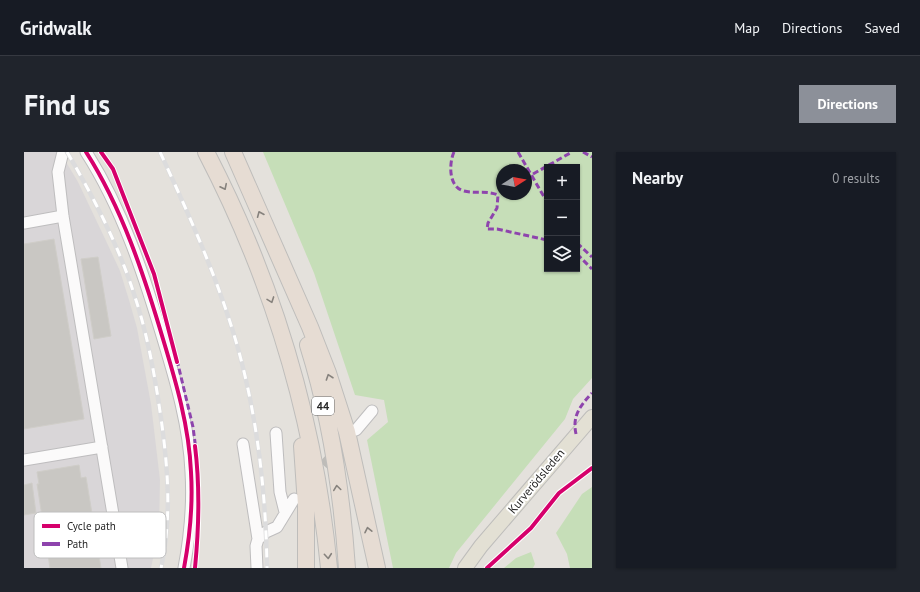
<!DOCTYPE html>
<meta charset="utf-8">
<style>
:root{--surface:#171b24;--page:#20242c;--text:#f1f3f6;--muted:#9ea1a6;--line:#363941;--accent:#8c9099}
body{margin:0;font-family:"PT Sans",sans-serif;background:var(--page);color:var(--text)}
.controls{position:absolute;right:12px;top:12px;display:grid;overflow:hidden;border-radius:0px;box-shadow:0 1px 3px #0004}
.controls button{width:36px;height:36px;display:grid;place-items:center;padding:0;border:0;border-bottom:1px solid var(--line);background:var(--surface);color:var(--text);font:20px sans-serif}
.compass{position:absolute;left:472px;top:12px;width:36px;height:36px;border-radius:50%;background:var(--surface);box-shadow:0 1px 3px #0004;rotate:79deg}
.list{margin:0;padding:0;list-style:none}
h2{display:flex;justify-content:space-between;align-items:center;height:52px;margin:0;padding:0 16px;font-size:17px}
h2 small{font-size:13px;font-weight:400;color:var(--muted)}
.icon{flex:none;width:22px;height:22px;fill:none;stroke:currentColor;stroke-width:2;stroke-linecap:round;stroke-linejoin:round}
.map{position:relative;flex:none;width:568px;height:416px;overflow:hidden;border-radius:0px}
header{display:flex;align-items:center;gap:24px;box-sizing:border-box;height:56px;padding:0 20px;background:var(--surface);border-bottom:1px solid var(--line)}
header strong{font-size:19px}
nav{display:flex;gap:22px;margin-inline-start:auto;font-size:14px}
.intro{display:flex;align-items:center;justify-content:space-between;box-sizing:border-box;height:96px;padding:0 24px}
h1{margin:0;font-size:28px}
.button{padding:10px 18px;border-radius:0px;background:var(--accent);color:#fff;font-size:14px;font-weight:700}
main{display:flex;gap:24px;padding:0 24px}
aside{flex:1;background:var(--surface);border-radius:0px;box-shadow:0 1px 3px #0004}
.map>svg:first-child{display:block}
.industrial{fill:#d9d6d8}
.green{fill:#c6deb8;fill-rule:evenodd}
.building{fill:#c9c7c3;stroke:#cfcdc8}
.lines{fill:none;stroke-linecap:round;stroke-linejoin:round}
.minor-tunnel{stroke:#bebcb8;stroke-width:11;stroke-dasharray:11 5.5;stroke-linecap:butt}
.minor-casing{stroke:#bebdbe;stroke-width:13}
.major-casing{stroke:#bebdbb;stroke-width:16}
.highway-casing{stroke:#bebdbb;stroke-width:18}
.minor{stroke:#fbfafa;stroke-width:11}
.major{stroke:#e3e0d4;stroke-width:14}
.highway{stroke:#e6dcd3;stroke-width:16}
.rail-casing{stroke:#dcdcdd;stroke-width:4.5}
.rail{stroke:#fff;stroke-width:3;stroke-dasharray:9;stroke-linecap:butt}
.quiet{stroke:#8e44ad;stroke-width:3;stroke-dasharray:6 3;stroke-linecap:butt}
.cycleway-casing{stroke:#fff;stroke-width:6}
.cycleway{stroke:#d6006c;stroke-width:4}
.oneway{stroke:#86827d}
.labels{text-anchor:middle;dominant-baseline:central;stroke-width:4;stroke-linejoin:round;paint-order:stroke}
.shield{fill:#fff;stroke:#686868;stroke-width:1}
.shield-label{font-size:11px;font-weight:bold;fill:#272727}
.street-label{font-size:12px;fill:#272727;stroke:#fff}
.key{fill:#fff;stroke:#bebebe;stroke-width:1}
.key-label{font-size:11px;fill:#272727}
</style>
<header>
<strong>Gridwalk</strong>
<nav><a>Map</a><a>Directions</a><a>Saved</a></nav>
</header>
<div class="intro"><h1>Find us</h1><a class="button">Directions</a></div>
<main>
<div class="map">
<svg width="568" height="416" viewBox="0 0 568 416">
<rect width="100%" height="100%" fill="#e4e1dc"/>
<!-- industrial -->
<path class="industrial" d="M0,0H36L54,30L83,91L96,119L105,148L113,176L127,252L136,328L135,378L127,416H0Z"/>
<!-- green -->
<path class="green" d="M239,0H568V226L549,247L541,267L432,401L425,416H369L343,288L364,270L360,248L331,243L290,121ZM523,15H553V117H523ZM478,18H502V42H478Z
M568,335V416H546L543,402L532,381L558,342Z
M507,400L511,412L509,416H480L492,406Z"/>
<!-- building -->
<path class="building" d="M30,87L60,267L0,277V92Z
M74,105L87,184L70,187L57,107Z
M55,313L57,326L62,325L77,416H26L13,332H15L13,320Z
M8,331L12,361L0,363V333Z"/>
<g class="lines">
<!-- minor-tunnel -->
<path class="minor-tunnel" d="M289,326L328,282"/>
<defs>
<path id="minor" d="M39,0L34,20L39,64L98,416
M62,0C98,56 120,123 139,187C152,230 165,274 167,320C169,352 166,384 160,416
M0,71L39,64
M332,278L348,259
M252,281L256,340L261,360
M219,292L234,387
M0,308L78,295
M233,416L232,394L234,387L242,380L253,375L270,347"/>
<path id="major" d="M441,416L457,394L568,265"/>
<path id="highway" d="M182,0C250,131 291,270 305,416
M209,0L286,175L304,221L323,280L353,416
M284,193C306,263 318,343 323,416
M278,294L282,353V416"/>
</defs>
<!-- minor casing -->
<use href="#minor" class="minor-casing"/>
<!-- major casing -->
<use href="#major" class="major-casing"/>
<!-- highway casing -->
<use href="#highway" class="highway-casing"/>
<!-- minor -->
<use href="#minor" class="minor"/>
<!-- major -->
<use href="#major" class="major"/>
<!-- highway -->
<use href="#highway" class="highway"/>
<defs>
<path id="rail" d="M43,0C70,46 95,94 111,145C124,184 131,225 137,266C144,316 148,366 137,416
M136,0C166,65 196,131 215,200C234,270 242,343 243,416"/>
</defs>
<!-- rail casing -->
<use href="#rail" class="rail-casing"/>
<!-- rail -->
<use href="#rail" class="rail"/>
<!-- quiet -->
<path class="quiet" d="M430,0C425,11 424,35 440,39C452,42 462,38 474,43L473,56L464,71L463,77H473L523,88
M494,0L523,50
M559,0L568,5
M509,22L548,0
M553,91L568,105
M553,102L568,117
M153,208L169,275L172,298
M552,282C548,264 556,254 568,241"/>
<defs>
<path id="cycleway" d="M62,0C98,56 120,123 139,187C152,230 165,274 167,320C169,352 166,384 160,416
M77,0L89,17L130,122L153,210
M171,294C176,334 175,375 171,416
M463,416L507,376L535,341L568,316"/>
</defs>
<!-- cycleway casing -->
<use href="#cycleway" class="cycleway-casing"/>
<!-- cycleway -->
<use href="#cycleway" class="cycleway"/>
</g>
<!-- one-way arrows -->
<defs><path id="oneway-chevron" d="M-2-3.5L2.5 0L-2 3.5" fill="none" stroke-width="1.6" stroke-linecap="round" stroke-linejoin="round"/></defs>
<g class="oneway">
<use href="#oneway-chevron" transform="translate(200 35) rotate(64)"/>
<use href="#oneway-chevron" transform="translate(236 62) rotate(-113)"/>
<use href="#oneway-chevron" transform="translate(247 148) rotate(70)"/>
<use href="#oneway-chevron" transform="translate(305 225) rotate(-109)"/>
<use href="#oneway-chevron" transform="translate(313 336) rotate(-98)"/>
<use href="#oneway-chevron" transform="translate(344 378) rotate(-102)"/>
<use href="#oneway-chevron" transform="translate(304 404) rotate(85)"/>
</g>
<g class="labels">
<!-- shield labels -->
<rect class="shield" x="288" y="245" width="22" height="18" rx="3"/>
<g class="shield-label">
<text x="299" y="254">44</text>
</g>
<!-- street labels -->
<g class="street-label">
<text transform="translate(512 329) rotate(-50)">Kurverödsleden</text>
</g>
</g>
<!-- legend -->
<rect x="10" y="360" width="132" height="46" rx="6" class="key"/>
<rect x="18" y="372" width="18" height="4" fill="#d6006c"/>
<rect x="18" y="390" width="18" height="4" fill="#8e44ad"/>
<g class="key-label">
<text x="43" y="378">Cycle path</text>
<text x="43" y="396">Path</text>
</g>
</svg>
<div class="controls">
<button>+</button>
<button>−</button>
<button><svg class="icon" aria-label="layers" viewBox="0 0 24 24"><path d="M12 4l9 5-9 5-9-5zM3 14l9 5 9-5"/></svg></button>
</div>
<svg class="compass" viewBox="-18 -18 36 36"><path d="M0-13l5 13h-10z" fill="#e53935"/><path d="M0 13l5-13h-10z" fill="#9ea1a6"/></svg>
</div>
<aside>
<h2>Nearby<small>0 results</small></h2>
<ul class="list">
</ul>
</aside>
</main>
